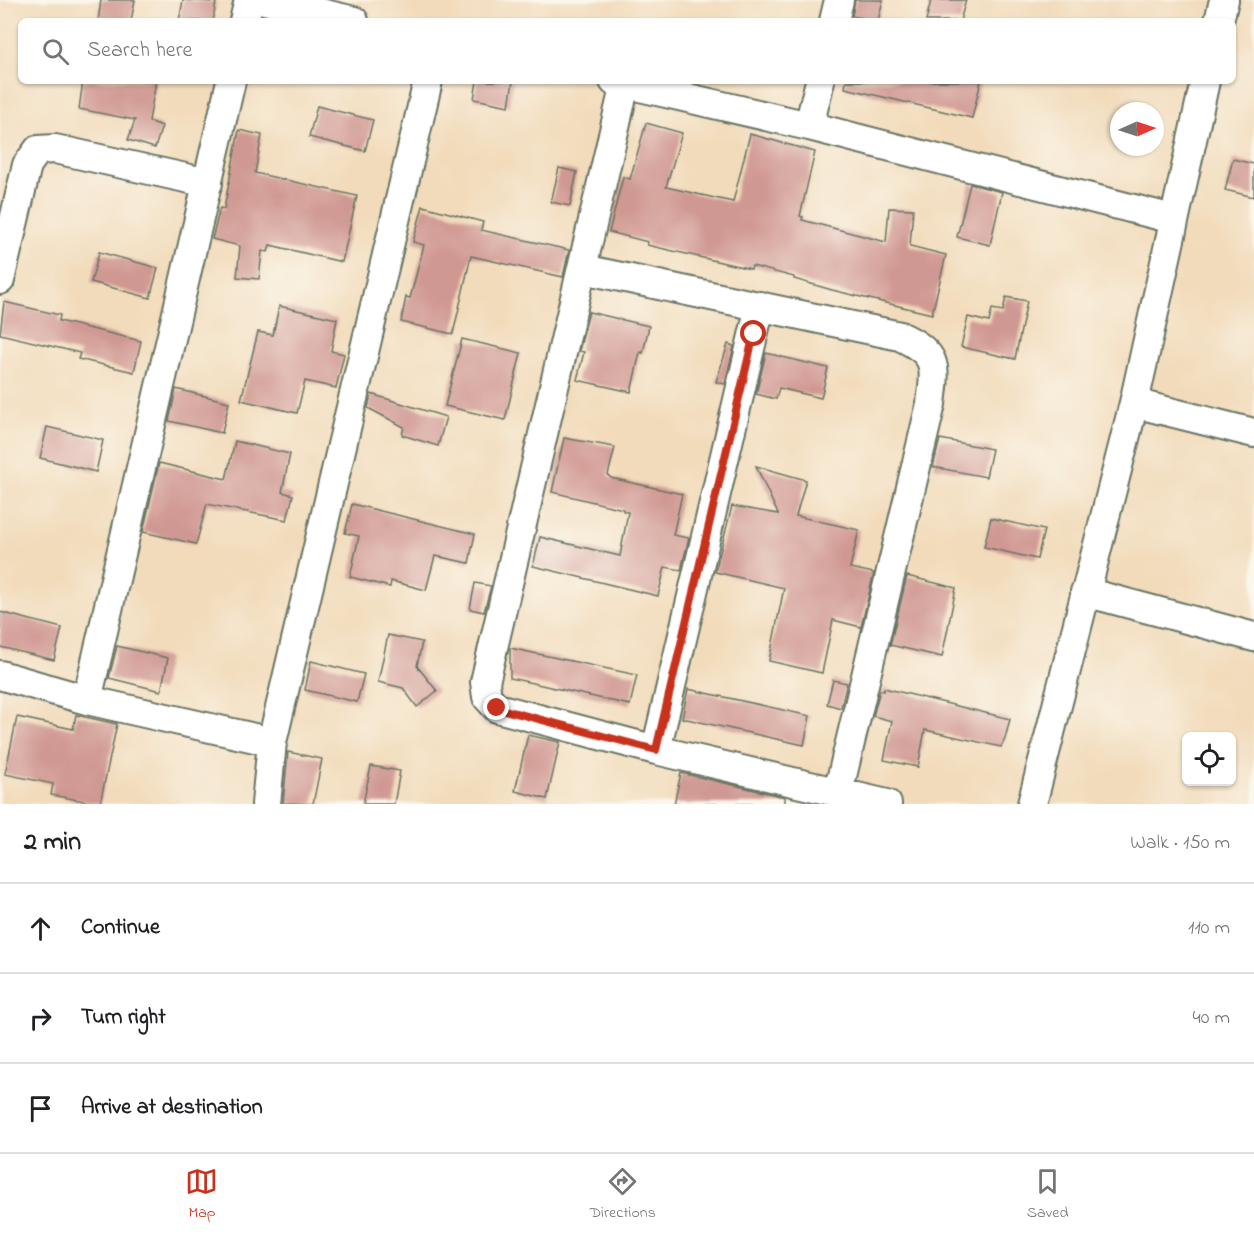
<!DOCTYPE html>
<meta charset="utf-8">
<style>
:root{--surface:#fff;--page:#f6f6f6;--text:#202124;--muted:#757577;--line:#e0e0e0;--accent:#c8321e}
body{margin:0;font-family:"Indie Flower",sans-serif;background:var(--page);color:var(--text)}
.controls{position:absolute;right:18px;bottom:18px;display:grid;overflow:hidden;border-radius:9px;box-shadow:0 2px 4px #0004}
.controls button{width:54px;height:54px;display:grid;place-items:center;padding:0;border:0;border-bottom:2px solid var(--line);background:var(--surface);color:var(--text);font:30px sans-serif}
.compass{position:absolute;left:1110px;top:102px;width:54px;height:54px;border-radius:50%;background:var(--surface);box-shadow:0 2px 4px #0004;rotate:87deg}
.stop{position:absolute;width:18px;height:18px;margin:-14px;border:4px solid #c8321e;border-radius:50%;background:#fff}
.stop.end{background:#c8321e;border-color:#fff;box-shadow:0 2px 6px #0008}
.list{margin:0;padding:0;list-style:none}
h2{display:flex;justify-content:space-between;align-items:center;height:78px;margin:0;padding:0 24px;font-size:26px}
h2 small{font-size:20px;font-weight:400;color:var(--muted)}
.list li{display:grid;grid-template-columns:39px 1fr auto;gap:18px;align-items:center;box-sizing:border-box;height:90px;padding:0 24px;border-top:2px solid var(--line)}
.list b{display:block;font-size:22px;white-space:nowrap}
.list em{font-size:20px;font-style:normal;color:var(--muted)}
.icon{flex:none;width:33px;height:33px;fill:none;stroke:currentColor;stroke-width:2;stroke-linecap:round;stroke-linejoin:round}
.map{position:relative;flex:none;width:1254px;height:804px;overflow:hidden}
.search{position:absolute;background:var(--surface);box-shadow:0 2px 4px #0004;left:18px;right:18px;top:18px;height:66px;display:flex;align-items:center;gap:15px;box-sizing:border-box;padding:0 21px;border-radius:9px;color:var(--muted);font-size:22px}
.sheet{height:348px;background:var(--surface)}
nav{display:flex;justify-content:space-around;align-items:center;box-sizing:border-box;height:84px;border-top:2px solid var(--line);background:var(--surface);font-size:16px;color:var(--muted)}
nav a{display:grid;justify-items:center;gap:3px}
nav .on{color:var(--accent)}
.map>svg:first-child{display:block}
.building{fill:#d09892}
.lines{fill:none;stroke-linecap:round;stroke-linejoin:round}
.minor-casing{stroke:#697463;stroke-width:32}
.minor{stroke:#fff;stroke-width:28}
.route{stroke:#c8321e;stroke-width:8}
</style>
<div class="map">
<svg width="1254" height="804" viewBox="0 0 1254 804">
<rect width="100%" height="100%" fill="#fbf7ec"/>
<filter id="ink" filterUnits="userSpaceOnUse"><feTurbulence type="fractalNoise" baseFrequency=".0167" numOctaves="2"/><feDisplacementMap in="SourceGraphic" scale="12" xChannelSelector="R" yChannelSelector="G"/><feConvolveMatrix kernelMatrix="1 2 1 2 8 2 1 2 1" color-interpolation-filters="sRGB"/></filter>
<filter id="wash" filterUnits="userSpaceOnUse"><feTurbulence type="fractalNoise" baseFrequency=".008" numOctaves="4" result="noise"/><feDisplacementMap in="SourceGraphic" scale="24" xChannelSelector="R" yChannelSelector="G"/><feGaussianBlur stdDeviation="1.35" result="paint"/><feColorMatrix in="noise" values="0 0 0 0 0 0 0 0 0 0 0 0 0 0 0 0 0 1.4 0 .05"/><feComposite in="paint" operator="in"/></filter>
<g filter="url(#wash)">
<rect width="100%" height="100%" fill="#f2dbbb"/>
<g id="blocks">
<!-- building -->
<path class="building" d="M101,0H135L131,21H98Z
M183,0L216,2L213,21H179Z
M855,0H883L878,21L852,16Z
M931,0H966L960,21H926Z
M83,81H156L149,121L162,126L155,148L128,140L135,120L79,109Z
M477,81H513L509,106L474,99Z
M846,81H981L972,118L845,88Z
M317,106L373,120L365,151L309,137Z
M646,123L682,133L666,187L733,202L750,134L815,152L800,216L803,217L802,220L886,242L889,208L913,209L910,246L946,255L932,314L832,290L794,279V277L752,266L751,269L647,245L648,242L609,232L623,177L630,179Z
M239,130L262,135L255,173L357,196L342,262L270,245L268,252L262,251L259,279L237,277L240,246L212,239L220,208L224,209Z
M1233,159L1254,164V197L1225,190Z
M559,168L577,172L570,206L551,202Z
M970,184L1002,192L990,245L957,237Z
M423,206L483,222L481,230L569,250L563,277L471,256L453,334L401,322L406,297L410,298L424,245L413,242Z
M99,252L158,268L150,298L91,282Z
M1006,297L1027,301L1015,359L961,347L968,317L989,322L992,309L1003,311Z
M4,302L60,315L59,321L141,341L134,372L78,359L80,353L0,334Z
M279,306L337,319L331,351L344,354L336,388L305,381L297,413L241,400L258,332L273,335Z
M589,312L649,326L643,353L640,352L631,392L577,380L584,352L579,351Z
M462,339L521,353L505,420L445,406Z
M728,344L734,346L725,384L716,382Z
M766,353L828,368L821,398L779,388L776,399L756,394Z
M176,389L229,402L222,433L169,421Z
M371,394L446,417L438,446L402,435L404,427L368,408Z
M47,427L103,440L96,472L40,458Z
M564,438L615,447L608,475L611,478L682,494L673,535L689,538L681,570L665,567L658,596L533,566L540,537L620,556L628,512L623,511V509L552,492Z
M940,439L992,449L986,477L933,467Z
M235,441L290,454L282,492L293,495L287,520L207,504L196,544L143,532L159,463L226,479Z
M756,466L806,480L796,516L859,530L850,568L874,573L861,627L833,620L822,673L769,661L784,588L715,572L732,506L778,514Z
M352,504L475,534L469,563L435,556L426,590L391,581L390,587L350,577L359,536L345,533Z
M991,518L1044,530L1037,559L984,547Z
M907,576L956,588L942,657L890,645Z
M475,583L491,586L484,612L470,609Z
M0,612L62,628L54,660L0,647Z
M388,635L422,642L417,666L437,691L417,707L403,688L378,682Z
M117,646L168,658L161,691L109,678Z
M510,648L637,675L630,705L510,678Z
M311,661L364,674L357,702L305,690Z
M833,680L847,683L841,708L827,704Z
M884,688L1010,719L1005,739L1001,747L925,730L918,767L884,760L892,721L873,716L880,690L884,691Z
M688,689L810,716L804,745L682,718Z
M76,715L117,724L100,804L51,795L53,784L5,774L17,717L73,729Z
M528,735L560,742L547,799L515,791Z
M288,752L322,759L313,804L283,803Z
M371,766L400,771L394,804H363Z
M681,773L785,797V804H674Z"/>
</g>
</g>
<g filter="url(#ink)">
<use href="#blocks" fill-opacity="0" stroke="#697463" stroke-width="1.5"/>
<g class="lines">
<defs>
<path id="minor" d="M265,0L354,21
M244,21L249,0
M834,21L839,0
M1219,21L1224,0
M614,81L809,126L1173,219
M625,84L485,682L487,697L497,708L656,750L887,804
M809,126L820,81
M583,269L900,336C938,354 936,365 931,404L838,793
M0,280L27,165L38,150L55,149L208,183
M1134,403L1254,433
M1085,592L1254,637
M0,675L87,700L272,742
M87,700L231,81
M656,750L760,306
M266,804L272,742L428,81
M1032,804L1134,403L1205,81"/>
</defs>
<!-- minor casing -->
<use href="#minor" class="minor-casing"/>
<!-- minor -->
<use href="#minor" class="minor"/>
</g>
</g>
<g class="lines" filter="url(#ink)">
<!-- route -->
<path class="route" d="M497,708L656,750L754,334"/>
</g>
</svg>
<div class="controls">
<button><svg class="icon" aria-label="locate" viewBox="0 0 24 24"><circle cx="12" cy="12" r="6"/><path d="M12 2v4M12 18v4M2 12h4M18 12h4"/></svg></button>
</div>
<svg class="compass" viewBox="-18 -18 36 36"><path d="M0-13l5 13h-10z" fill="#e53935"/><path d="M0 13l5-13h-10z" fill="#757577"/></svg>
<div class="stop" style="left:754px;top:334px"></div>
<div class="stop end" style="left:497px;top:708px"></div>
<div class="search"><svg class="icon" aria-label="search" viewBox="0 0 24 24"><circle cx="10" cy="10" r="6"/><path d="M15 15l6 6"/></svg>Search here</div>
</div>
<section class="sheet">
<h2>2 min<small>Walk · 150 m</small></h2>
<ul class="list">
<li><svg class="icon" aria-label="ahead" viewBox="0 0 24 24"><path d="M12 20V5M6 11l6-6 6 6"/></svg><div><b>Continue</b></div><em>110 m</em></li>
<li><svg class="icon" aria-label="right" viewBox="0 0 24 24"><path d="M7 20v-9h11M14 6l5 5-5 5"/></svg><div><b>Turn right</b></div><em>40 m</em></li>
<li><svg class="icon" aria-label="arrive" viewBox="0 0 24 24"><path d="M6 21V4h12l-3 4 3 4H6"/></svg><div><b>Arrive at destination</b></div></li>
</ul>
</section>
<nav>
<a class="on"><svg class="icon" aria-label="map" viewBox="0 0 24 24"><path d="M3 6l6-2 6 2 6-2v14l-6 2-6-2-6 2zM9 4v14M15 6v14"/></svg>Map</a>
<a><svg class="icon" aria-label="directions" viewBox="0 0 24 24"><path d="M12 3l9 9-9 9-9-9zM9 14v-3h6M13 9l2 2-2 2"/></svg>Directions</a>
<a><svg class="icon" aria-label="saved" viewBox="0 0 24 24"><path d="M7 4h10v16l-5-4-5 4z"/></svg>Saved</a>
</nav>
